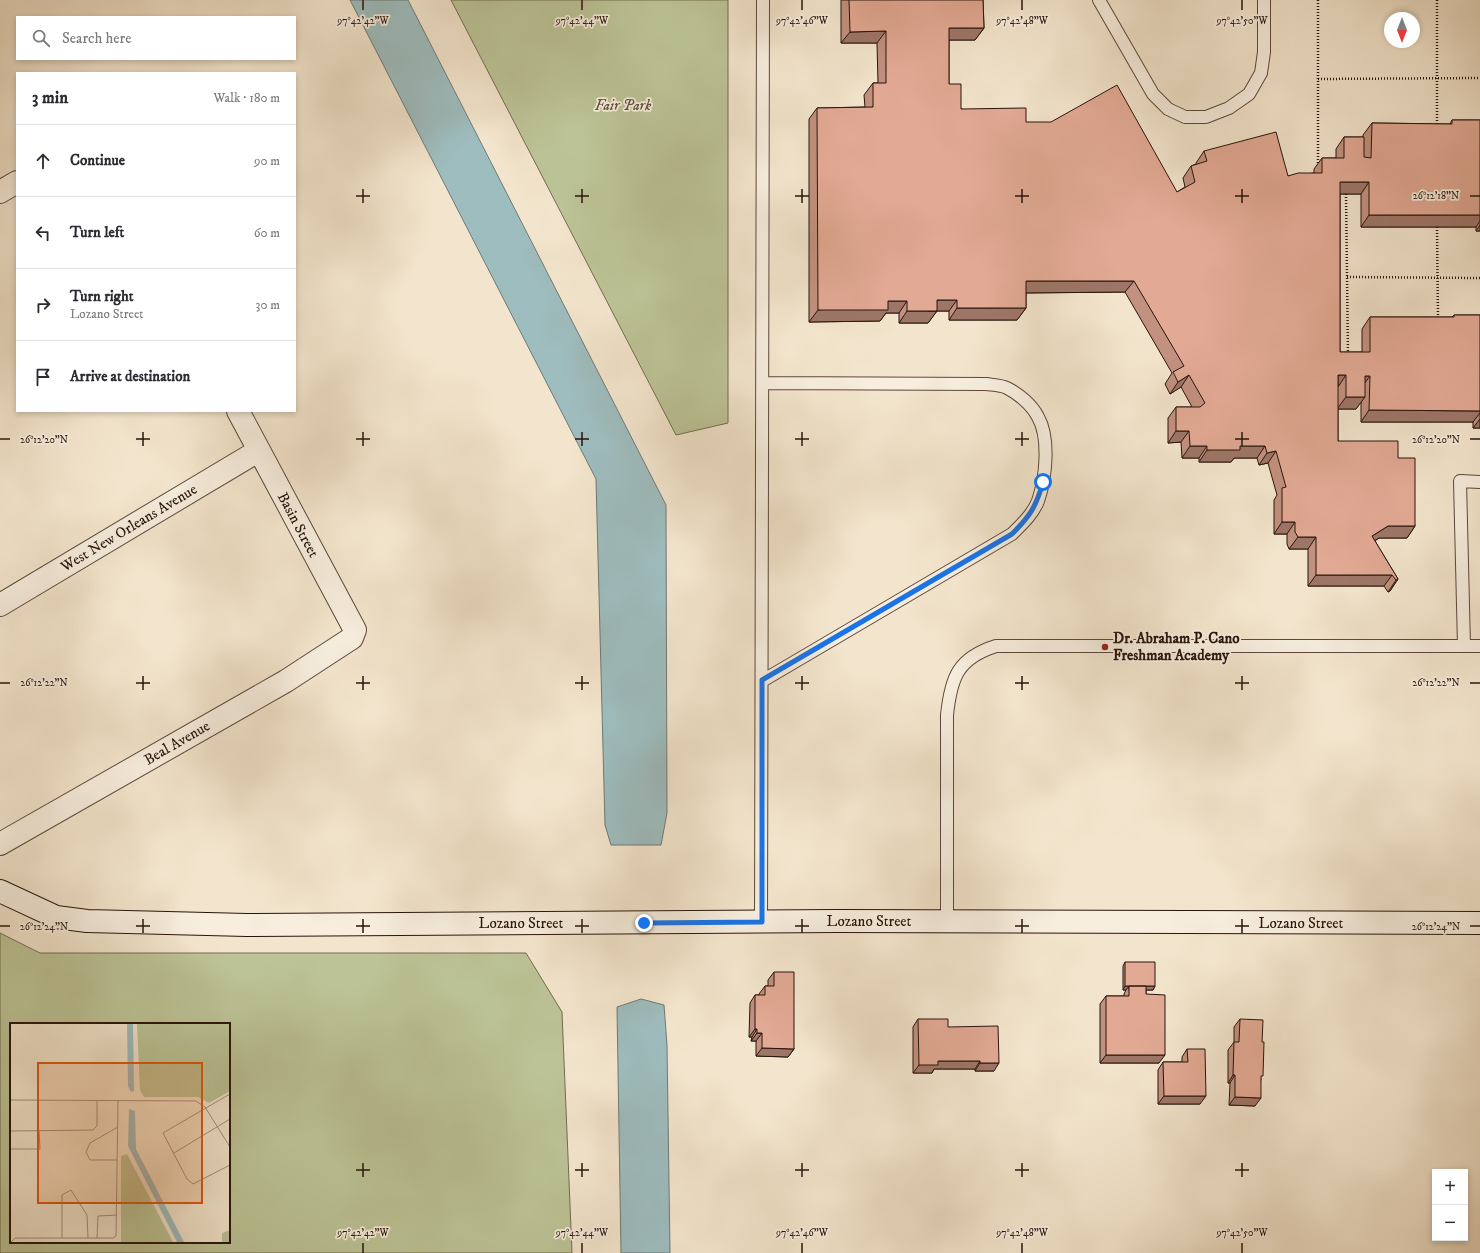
<!DOCTYPE html>
<meta charset="utf-8">
<style>
:root{--surface:#fff;--page:#f7f7f7;--text:#2b2b33;--muted:#7c7c81;--line:#e1e1e2}
body{margin:0;font-family:"IM FELL DW Pica",serif;background:var(--page);color:var(--text)}
.controls{position:absolute;right:12px;bottom:12px;display:grid;overflow:hidden;border-radius:0px;box-shadow:0 2px 6px #0003}
.controls button{width:36px;height:36px;display:grid;place-items:center;padding:0;border:0;border-bottom:1px solid var(--line);background:var(--surface);color:var(--text);font:20px sans-serif}
.compass{position:absolute;left:1384px;top:12px;width:36px;height:36px;border-radius:50%;background:var(--surface);box-shadow:0 2px 6px #0003;rotate:180deg}
.stop{position:absolute;width:12px;height:12px;margin:-9px;border:3px solid #1a73e8;border-radius:50%;background:#fff}
.stop.end{background:#1a73e8;border-color:#fff;box-shadow:0 1px 4px #0008}
.list{margin:0;padding:0;list-style:none}
h2{display:flex;justify-content:space-between;align-items:center;height:52px;margin:0;padding:0 16px;font-size:17px}
h2 small{font-size:13px;font-weight:400;color:var(--muted)}
.list li{display:grid;grid-template-columns:26px 1fr auto;gap:12px;align-items:center;box-sizing:border-box;height:72px;padding:0 16px;border-top:1px solid var(--line)}
.list b{display:block;font-size:15px;white-space:nowrap}
.list p{margin:0;font-size:13px;white-space:nowrap;color:var(--muted)}
.list em{font-size:13px;font-style:normal;color:var(--muted)}
.icon{flex:none;width:22px;height:22px;fill:none;stroke:currentColor;stroke-width:2;stroke-linecap:round;stroke-linejoin:round}
.map{position:relative;flex:none;width:1480px;height:1253px;overflow:hidden}
.search{position:absolute;background:var(--surface);box-shadow:0 2px 6px #0003;left:16px;top:16px;width:280px;height:44px;display:flex;align-items:center;gap:10px;box-sizing:border-box;padding:0 14px;border-radius:0px;color:var(--muted);font-size:15px}
.panel{position:absolute;background:var(--surface);box-shadow:0 2px 6px #0003;left:16px;top:72px;width:280px;height:340px;border-radius:0px}
.map>svg:first-child{display:block}
.green{fill:#bcc497;stroke:#726c52;fill-rule:evenodd}
.water{fill:#9ebdbf;stroke:#6f7977}
.lines{fill:none;stroke-linecap:round;stroke-linejoin:round}
.lane-casing{stroke:#5b483c;stroke-width:14}
.street-casing{stroke:#5b483c;stroke-width:24}
.secondary-casing{stroke:#28140c;stroke-width:24}
.path{stroke:#28140c;stroke-width:2.5;stroke-dasharray:1 2;stroke-linecap:butt}
.lane{stroke:#f7eede;stroke-width:12}
.street{stroke:#f7eede;stroke-width:22}
.secondary{stroke:#f7eede;stroke-width:22}
.wall{fill:#c2917f;stroke:#28140c}
.shaded-wall{fill:#9e7668;stroke:#28140c}
.building{fill:#e2a994;stroke:#28140c}
.route{stroke:#1a73e8;stroke-width:5}
.ticks{fill:none;stroke:#28140c;stroke-width:1.5}
.poi-dot{fill:#8f2418;stroke:#f7eede;stroke-width:1.5}
.labels{text-anchor:middle;dominant-baseline:central;stroke-width:3.5;stroke-linejoin:round;paint-order:stroke}
.park-label{font-size:15px;font-style:italic;fill:#5c523d;stroke:#f7eede}
.street-label{font-size:15px;fill:#28140c;stroke:#f7eede}
.poi-label{font-size:15px;font-weight:bold;fill:#28140c;stroke:#f7eede;text-anchor:start}
.inset-road{fill:none;stroke:#a29180;stroke-width:1}
.view{fill:#de560c;fill-opacity:0.15;stroke:#de560c;stroke-width:2}
.inset-edge{fill:none;stroke:#28140c;stroke-width:2}
.ticks-label{font-size:10px;text-anchor:middle;fill:#28140c;stroke:#f7eede;stroke-width:3.5;stroke-linejoin:round;paint-order:stroke}
</style>
<div class="map">
<svg width="1480" height="1253" viewBox="0 0 1480 1253">
<rect width="100%" height="100%" fill="#f3e5cd"/>
<filter id="stains"><feTurbulence type="fractalNoise" baseFrequency=".005" numOctaves="4"/><feColorMatrix values="0 0 0 0 .2 0 0 0 0 .09 0 0 0 0 .02 0 0 0 .5 -.17"/></filter>
<radialGradient id="worn" r=".72"><stop offset=".6" stop-color="#630" stop-opacity="0"/><stop offset="1" stop-color="#630" stop-opacity=".3"/></radialGradient>
<!-- green -->
<path class="green" d="M451,0H728V423L676,435Z
M0,933L40,953H526L562,1012L572,1253H0ZM11,1024H229V1242H11Z"/>
<!-- water -->
<path class="water" d="M350,0H408L666,505L667,813L661,845H611L605,825L596,479Z
M641,999L664,1005L667,1045L670,1253H621L617,1007Z"/>
<g class="lines">
<defs>
<path id="lane" d="M1099,0L1153,94L1168,109L1185,117H1206L1229,108L1249,94L1261,73L1264,52V0
M1464,646L1460,481L1480,482
M762,681L1012,534C1022,524 1033,514 1038,501C1046,478 1050,438 1038,417C1032,405 1019,394 1007,388C1001,385 993,385 986,384L763,383
M761,922L763,0
M947,922V715C951,677 958,658 996,646H1480"/>
<path id="street" d="M0,192L17,182
M0,605L258,451
M0,844L286,681L352,638L355,630L238,411"/>
<path id="secondary" d="M0,891L56,917L87,921L247,925L837,921L1480,923"/>
</defs>
<!-- lane casing -->
<use href="#lane" class="lane-casing"/>
<!-- street casing -->
<use href="#street" class="street-casing"/>
<!-- secondary casing -->
<use href="#secondary" class="secondary-casing"/>
<!-- path -->
<path class="path" d="M1318,0V165
M1437,0V127
M1318,79L1480,78
M1346,194L1348,355
M1437,227L1438,320
M1347,277L1480,278"/>
<!-- lane -->
<use href="#lane" class="lane"/>
<!-- street -->
<use href="#street" class="street"/>
<!-- secondary -->
<use href="#secondary" class="secondary"/>
</g>
<!-- wall -->
<path class="wall" d="M841,0H983L984,28L975,40H949V84L961,109L1026,122L1177,192L1185,187L1183,178L1191,166L1196,164V163L1204,151L1288,176L1314,173V169L1322,158H1336V149L1344,137H1363V135L1372,123L1450,124L1452,120H1480V231H1476V227H1361V194H1340V352H1362V329L1370,317H1452L1454,315H1480V428H1473V422H1361V402L1356,409H1338V441L1398,458L1415,526L1407,538H1379L1375,541L1398,579L1390,591L1388,592L1384,586H1308V549H1289L1287,544V534H1274V500L1277,495L1268,463L1259,465L1257,458H1234L1231,462H1199V458H1182L1181,442L1168,443V418L1176,407H1192L1181,387L1170,394L1165,384L1172,373L1125,292L1026,293V308L1017,320H949V311H937L928,323H899V313H886L880,321L809,322V119L817,108L865,107L864,95L873,83H878L877,43H841Z
M1125,962L1155,986L1153,990H1146V994L1159,1063H1100V1004L1106,996H1124V994L1126,990H1123V966Z
M774,972L794,1049L788,1057L756,1056V1041H751L752,1037H749L750,1003L755,995H759V994L765,986H768V980Z
M918,1019L948,1027L994,1071H975V1069H934L932,1073H913V1027Z
M1240,1019L1261,1079L1255,1106L1229,1105L1230,1083H1228V1050L1234,1042V1027Z
M1187,1049L1200,1104H1158V1070L1163,1062H1182V1057Z"/>
<!-- shaded-wall -->
<path class="shaded-wall" d="M949,28H984L975,40H941Z
M886,31L877,43H841L850,32Z
M1340,182H1369L1361,194H1332Z
M1369,215H1480V221L1476,227H1361Z
M1480,225V231H1476Z
M1026,281H1134L1125,292L1017,293Z
M937,300H957L949,311H928Z
M888,301H907L899,313H886L880,321L809,322L818,310Z
M957,308H1026L1017,320H949Z
M907,311H937L928,323H899Z
M1189,375L1181,387L1170,394L1178,382Z
M1338,375H1346L1338,387Z
M1365,376H1370L1361,388Z
M1346,397H1365L1356,409H1337Z
M1369,410L1480,411V413L1473,422H1361Z
M1480,419V428H1473Z
M1176,431H1189L1181,442L1168,443Z
M1190,446H1207L1199,458H1182Z
M1240,446H1265L1257,458H1234L1231,462H1199L1207,450Z
M1276,451L1268,463L1259,465L1267,453Z
M1282,522H1295L1287,534H1274Z
M1388,526H1415L1407,538H1379L1364,547L1372,536Z
M1298,537H1316L1308,549H1289Z
M1316,575H1392L1384,586H1308Z
M1398,579L1390,591L1388,592L1396,580Z
M1125,986H1129L1126,990H1123Z
M1129,986H1155L1153,990H1129Z
M755,1029H757L752,1037H749Z
M757,1033H762L756,1041H751Z
M762,1048L794,1049L788,1057L756,1056Z
M1106,1055H1165L1159,1063H1100Z
M938,1061H980L975,1069H934L932,1073H913L919,1065Z
M980,1063H999L994,1071H975Z
M1233,1075H1235L1230,1083H1228Z
M1164,1096H1206L1200,1104H1158Z
M1235,1097L1261,1098L1255,1106L1229,1105Z"/>
<!-- building -->
<path class="building" d="M849,0H983L984,28H949V84H961V109L1026,108V122H1051L1117,85L1177,192L1195,182L1191,166L1207,161L1204,151L1276,132L1288,176L1298,173H1322V158H1344V137H1364V157L1371,158L1372,123L1452,124V120H1480V215H1369V182H1340V352H1370V317H1454V315H1480V411L1369,410L1370,376H1365V397H1346V375H1338V441H1398V458H1415V526H1388L1372,536L1398,579L1396,580L1392,575H1316V537H1298L1295,532V522H1282V488L1286,487L1276,451L1267,453L1265,446H1240V450H1207V446H1190L1189,431H1176V407H1200L1205,403L1189,375L1178,382L1173,372L1184,366L1134,281H1026V308H957V300H937V311H907V301H888V310H818L817,108L873,107V83H886V31L850,32Z
M1125,962H1155V986H1125Z
M774,972H794V1049L762,1048V1033H757V1029H755V995H765V986H774Z
M1129,986H1146V994L1165,995V1055H1106V996H1129Z
M918,1019H948V1027L998,1026L999,1063H980V1061H938V1065H919Z
M1240,1019L1263,1020L1262,1042H1264L1263,1076H1261V1098L1235,1097V1075H1233L1234,1042H1239Z
M1187,1049H1205L1206,1096H1164L1163,1062H1188Z"/>
<g class="lines">
<!-- route -->
<path class="route" d="M644,923L762,922V680L1012,534C1030,516 1036,507 1043,482"/>
</g>
<!-- ticks -->
<path class="ticks" d="M363,0V10M582,0V10M802,0V10M1022,0V10M1242,0V10M363,189V203M582,189V203M802,189V203M1022,189V203M1242,189V203M356,196H370M575,196H589M795,196H809M1015,196H1029M1235,196H1249M1470,196H1480M143,432V446M363,432V446M582,432V446M802,432V446M1022,432V446M1242,432V446M0,439H10M136,439H150M356,439H370M575,439H589M795,439H809M1015,439H1029M1235,439H1249M1470,439H1480M143,676V690M363,676V690M582,676V690M802,676V690M1022,676V690M1242,676V690M0,683H10M136,683H150M356,683H370M575,683H589M795,683H809M1015,683H1029M1235,683H1249M1470,683H1480M143,919V933M363,919V933M582,919V933M802,919V933M1022,919V933M1242,919V933M0,926H10M136,926H150M356,926H370M575,926H589M795,926H809M1015,926H1029M1235,926H1249M1470,926H1480M363,1163V1177M582,1163V1177M802,1163V1177M1022,1163V1177M1242,1163V1177M356,1170H370M575,1170H589M795,1170H809M1015,1170H1029M1235,1170H1249M363,1243V1253M582,1243V1253M802,1243V1253M1022,1243V1253M1242,1243V1253"/>
<!-- markers -->
<circle class="poi-dot" cx="1105" cy="647" r="4"/>
<g class="labels">
<!-- park labels -->
<g class="park-label">
<text x="623" y="105">Fair Park</text>
</g>
<!-- street labels -->
<g class="street-label">
<text transform="translate(298 525) rotate(62)">Basin Street</text>
<text transform="translate(129 528) rotate(-31)">West New Orleans Avenue</text>
<text transform="translate(177 743) rotate(-30)">Beal Avenue</text>
<text x="869" y="921">Lozano Street</text>
<text x="521" y="923">Lozano Street</text>
<text x="1301" y="923">Lozano Street</text>
</g>
<!-- poi labels -->
<g class="poi-label">
<text x="1113" y="638">Dr. Abraham P. Cano<tspan x="1113" dy="17">Freshman Academy</tspan></text>
</g>
</g>
<!-- overview -->
<g transform="translate(10 1023)">
<rect width="220" height="220" fill="#f3e5cd"/>
<path d="M127,1H219L220,68L199,80L188,74H134L130,67ZM117,131L163,219H111V133ZM220,207V219H212V210Z" fill="#bcc497"/>
<path d="M117,1H123L124,68L121,69L118,63ZM119,86L125,88L126,126L174,219H167L118,123Z" fill="#9ebdbf"/>
<path class="inset-road" d="M220,71L153,110L177,156L183,161L220,142M0,77L186,78L195,84L220,124M0,108L83,107L87,103V77M0,126H30L29,108M164,130L220,96M107,137H80L76,129L80,120L108,104M52,215V172L61,167L77,192L78,215M87,215L88,193L107,192M1,219L5,215H103L106,213L108,77"/>
<path class="view" d="M28,40H192V180H28Z"/>
<rect width="220" height="220" class="inset-edge"/>
</g>
<g class="ticks-label">
<text x="363" y="24">97°42'42"W</text>
<text x="582" y="24">97°42'44"W</text>
<text x="802" y="24">97°42'46"W</text>
<text x="1022" y="24">97°42'48"W</text>
<text x="1242" y="24">97°42'50"W</text>
<text x="1436" y="199">26°12'18"N</text>
<text x="1436" y="443">26°12'20"N</text>
<text x="44" y="443">26°12'20"N</text>
<text x="1436" y="686">26°12'22"N</text>
<text x="44" y="686">26°12'22"N</text>
<text x="1436" y="930">26°12'24"N</text>
<text x="44" y="930">26°12'24"N</text>
<text x="363" y="1236">97°42'42"W</text>
<text x="582" y="1236">97°42'44"W</text>
<text x="802" y="1236">97°42'46"W</text>
<text x="1022" y="1236">97°42'48"W</text>
<text x="1242" y="1236">97°42'50"W</text>
</g>
<rect width="100%" height="100%" filter="url(#stains)"/>
<rect width="100%" height="100%" fill="url(#worn)"/>
</svg>
<div class="controls">
<button>+</button>
<button>−</button>
</div>
<svg class="compass" viewBox="-18 -18 36 36"><path d="M0-13l5 13h-10z" fill="#e53935"/><path d="M0 13l5-13h-10z" fill="#7c7c81"/></svg>
<div class="stop" style="left:1043px;top:482px"></div>
<div class="stop end" style="left:644px;top:923px"></div>
<div class="search"><svg class="icon" aria-label="search" viewBox="0 0 24 24"><circle cx="10" cy="10" r="6"/><path d="M15 15l6 6"/></svg>Search here</div>
<section class="panel">
<h2>3 min<small>Walk · 180 m</small></h2>
<ul class="list">
<li><svg class="icon" aria-label="ahead" viewBox="0 0 24 24"><path d="M12 20V5M6 11l6-6 6 6"/></svg><div><b>Continue</b></div><em>90 m</em></li>
<li><svg class="icon" aria-label="left" viewBox="0 0 24 24"><path d="M17 20v-9H6M10 6l-5 5 5 5"/></svg><div><b>Turn left</b></div><em>60 m</em></li>
<li><svg class="icon" aria-label="right" viewBox="0 0 24 24"><path d="M7 20v-9h11M14 6l5 5-5 5"/></svg><div><b>Turn right</b><p>Lozano Street</p></div><em>30 m</em></li>
<li><svg class="icon" aria-label="arrive" viewBox="0 0 24 24"><path d="M6 21V4h12l-3 4 3 4H6"/></svg><div><b>Arrive at destination</b></div></li>
</ul>
</section>
</div>
